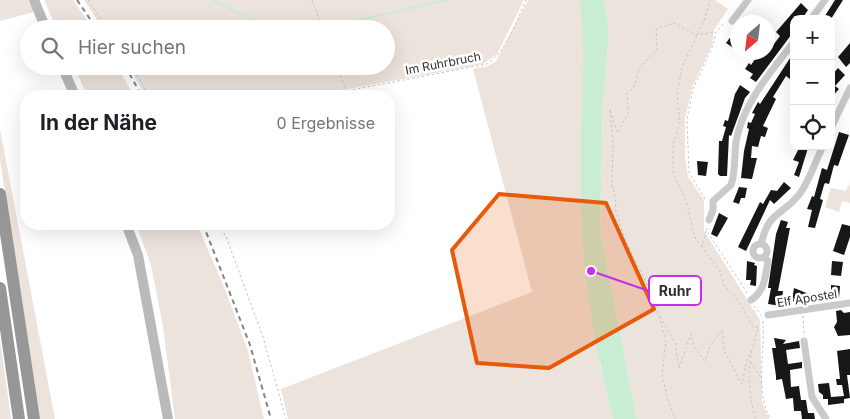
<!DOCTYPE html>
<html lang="de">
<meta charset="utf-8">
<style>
:root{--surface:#fff;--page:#f6f6f6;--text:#202124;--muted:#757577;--line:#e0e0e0}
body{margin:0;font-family:Inter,sans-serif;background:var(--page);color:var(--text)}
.controls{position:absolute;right:15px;top:15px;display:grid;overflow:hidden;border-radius:10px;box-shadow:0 5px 20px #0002}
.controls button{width:45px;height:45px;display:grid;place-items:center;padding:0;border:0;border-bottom:1px solid var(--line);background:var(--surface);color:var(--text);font:25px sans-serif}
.compass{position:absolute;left:730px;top:15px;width:45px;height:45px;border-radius:50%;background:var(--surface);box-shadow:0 5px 20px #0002;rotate:208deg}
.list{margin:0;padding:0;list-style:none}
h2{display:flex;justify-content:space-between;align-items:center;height:65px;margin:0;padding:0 20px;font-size:21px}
h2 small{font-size:16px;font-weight:400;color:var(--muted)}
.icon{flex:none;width:28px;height:28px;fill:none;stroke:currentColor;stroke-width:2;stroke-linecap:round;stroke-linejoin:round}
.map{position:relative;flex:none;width:850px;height:419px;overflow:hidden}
.search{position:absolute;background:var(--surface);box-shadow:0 5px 20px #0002;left:20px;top:20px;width:375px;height:55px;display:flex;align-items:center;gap:12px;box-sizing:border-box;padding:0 18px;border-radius:28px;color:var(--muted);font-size:19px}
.panel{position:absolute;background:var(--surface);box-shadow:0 5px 20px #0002;left:20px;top:90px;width:375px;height:140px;border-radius:20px}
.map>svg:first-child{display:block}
.green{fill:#ede3dd}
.water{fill:#c9edd3}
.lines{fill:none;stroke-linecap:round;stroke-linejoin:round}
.stream{stroke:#c9edd3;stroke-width:2}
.building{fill:#171717}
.path{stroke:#c4c4c4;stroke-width:1;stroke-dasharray:2.5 2.5;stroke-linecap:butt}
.street{stroke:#cacaca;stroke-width:7}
.secondary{stroke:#bababa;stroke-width:10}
.highway{stroke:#979797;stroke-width:12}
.rail{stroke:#858585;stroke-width:2;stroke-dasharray:5 4;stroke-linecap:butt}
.marked{fill:#e8590c;fill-opacity:0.2;stroke:#e8590c;stroke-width:4;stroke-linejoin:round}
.labels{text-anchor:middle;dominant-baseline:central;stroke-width:5;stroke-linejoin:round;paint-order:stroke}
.street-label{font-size:12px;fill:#303030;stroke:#fff}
.leader{fill:none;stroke:#c72deb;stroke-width:2}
.callout-dot{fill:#c72deb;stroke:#fff;stroke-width:2}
.callout{fill:#fff;stroke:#c72deb;stroke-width:2}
.callout-label{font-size:14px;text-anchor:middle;font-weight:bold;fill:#303030}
</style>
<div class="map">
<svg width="850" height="419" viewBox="0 0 850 419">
<rect width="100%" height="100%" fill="#fff"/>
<!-- green -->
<path class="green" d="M0,0H28L34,12L0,21Z
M44,0H73L93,29H57Z
M84,0H524L497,54L483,64L349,89L324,96H146L128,66H386V29H103Z
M528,0H579L585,32L600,364L613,419H288L281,389L532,292L473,69L488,66L496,61Z
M604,0H715L728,9L714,30L712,45L692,88L685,119V156L688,177L704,200V231L760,320L762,402L769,419H637L600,230L603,103L609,32Z
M74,66H117L134,96H87Z
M0,129L55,419H40L0,160Z
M850,183V203L842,201L839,212L825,207L831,188L846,191Z
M136,224H197L224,287L248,351L264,419H175L163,327L151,265Z
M0,339L11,419H0Z"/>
<!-- water -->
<path class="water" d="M579,0H604L609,32L603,103L600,230L637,419H613C598,357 584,292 582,228C581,196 580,164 581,133C582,87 587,45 579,0Z"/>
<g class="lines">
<!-- stream -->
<path class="stream" d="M213,0L259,23L297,28L317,27
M328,27L446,0"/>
</g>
<!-- building -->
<path class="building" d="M835,0H843L831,19H823Z
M801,3L808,10L804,16L806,19L794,16V31L756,82L750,78L753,74L745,69L749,63L751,65L760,52L765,55L768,52L780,36L776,32Z
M738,27V51L726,43Z
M850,43V63L846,67L838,57Z
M794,52V72L790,79L786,76L773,97L776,99L763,126L768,128L765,137L761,136L758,147L752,146L751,158H757L752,179L741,178L744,151L749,129L747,128L748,122L751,123L755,114L752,113L758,102L760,104Z
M838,68L845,75L835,86L839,89L831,98V76Z
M740,85L750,92L745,98L731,136L729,135L727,176H720L718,174L719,141H722L726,127L723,126L725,120L728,121L735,94Z
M839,132L849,135L845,146L838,166L834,165L829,184L825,183L824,185L820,199L823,200L815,228L808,227L812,210L807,209L812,196L814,197L822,168L827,170Z
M800,146L808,148L799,177L794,175L799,162L793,160Z
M697,161L708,162L706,176L698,175Z
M784,182L791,188L774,204L770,200L746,251L738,247L760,202L763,204L771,190L777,191Z
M739,187L747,188L745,198H741L739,204L733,202Z
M719,213L728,218L717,237L711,234Z
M781,220L788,222L786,228H790L778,291H783L781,306L768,304L771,288H768L776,234Z
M842,224L850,226V237L844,255L833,251Z
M747,261L755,263L754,265L757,266L756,286L750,285L751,280H746Z
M832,261L843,262L841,276L831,275Z
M831,285L840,286L839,299L823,298L822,292L831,291Z
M794,288L809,294L807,304L792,301Z
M841,310L844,313L850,312V335L838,336L834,327L837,322L836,311Z
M774,338L786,340L783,344L799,341L800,348L786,350L788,364L802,362V368L790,370L791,387L799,386L801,400H806L808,413H814L815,419H802L801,411H794L793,398L786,399L782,379L776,380V376L772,348H776Z
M850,349V375H847L850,398L844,399V403L828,405V399H823V395L819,392L818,384L829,383L831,397L844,396L842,385H837L836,379H840L837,351Z"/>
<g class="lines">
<!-- path -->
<path class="path" d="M88,0L107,29
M312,0L323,29
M132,66L149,96
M337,66L346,90
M329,96L346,91L487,64C507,50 516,22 526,0
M610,110L613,142L612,186L615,195L616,211L625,239L653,297L666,340L662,374L667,397L675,419
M610,111L617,131
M618,132L628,113L627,93L633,88L640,67L657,50L656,29L674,23L696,35L715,32
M705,199L689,173L687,119L693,89L713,45L716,32L725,22
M219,224L227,239L263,337L286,419
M707,228L706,230L748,294
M706,231L702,247L720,271L724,286L737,298L753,327H758L753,347
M702,247L695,238L686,200L673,174V144L680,122L677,95L682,67L704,21L710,0
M754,306L761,315
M803,316L804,335
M660,317L675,343L679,368L691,334L694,347L705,361L710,346L722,330L725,352L742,384L747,360L753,347
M763,321C765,354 755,388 770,419
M752,351C747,372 749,399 756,419
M751,362L761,378"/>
<!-- street -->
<path class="street" d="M811,19L825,0
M732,21L748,0
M831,128L850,88
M709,220L713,210V201L731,185C736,171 734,157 736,142C742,105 771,71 794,42
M761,244C769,211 779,218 798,196C809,183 815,162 823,146
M753 251a7 7 0 1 1 14 0a7 7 0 1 1-14 0Z
M751,300C765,291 765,277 768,261L764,257
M768,315L850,303
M804,341L812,397L826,419"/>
<!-- secondary -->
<path class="secondary" d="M34,0L46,29
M62,66L75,96
M126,224L138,255L168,419"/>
<!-- highway -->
<path class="highway" d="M0,194L34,419
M0,288L19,419"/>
<!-- rail -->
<path class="rail" d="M77,0L97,29
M125,66L142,96
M203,224L250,345L271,419"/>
</g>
<!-- marked area -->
<path class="marked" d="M499,194L606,203L654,309L549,368L477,363L452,250Z"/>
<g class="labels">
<!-- street labels -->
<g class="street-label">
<text transform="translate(443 63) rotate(-11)">Im Ruhrbruch</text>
<text transform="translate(807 298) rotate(-9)">Elf Apostel</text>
</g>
</g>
<!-- callouts -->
<path class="leader" d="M591 271L649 291"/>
<circle class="callout-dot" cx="591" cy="271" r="5"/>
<rect class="callout" x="649" y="276" width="52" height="29" rx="5"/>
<g class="callout-label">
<text x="675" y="296">Ruhr</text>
</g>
</svg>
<div class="controls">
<button>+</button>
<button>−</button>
<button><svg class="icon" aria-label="locate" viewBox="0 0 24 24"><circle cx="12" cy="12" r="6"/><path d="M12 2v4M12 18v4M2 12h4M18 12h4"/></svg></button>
</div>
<svg class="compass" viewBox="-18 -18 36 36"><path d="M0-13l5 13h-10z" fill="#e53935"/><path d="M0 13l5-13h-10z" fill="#757577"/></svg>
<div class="search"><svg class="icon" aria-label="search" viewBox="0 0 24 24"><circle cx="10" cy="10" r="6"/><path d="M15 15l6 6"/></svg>Hier suchen</div>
<section class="panel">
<h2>In der Nähe<small>0 Ergebnisse</small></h2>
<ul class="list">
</ul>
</section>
</div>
